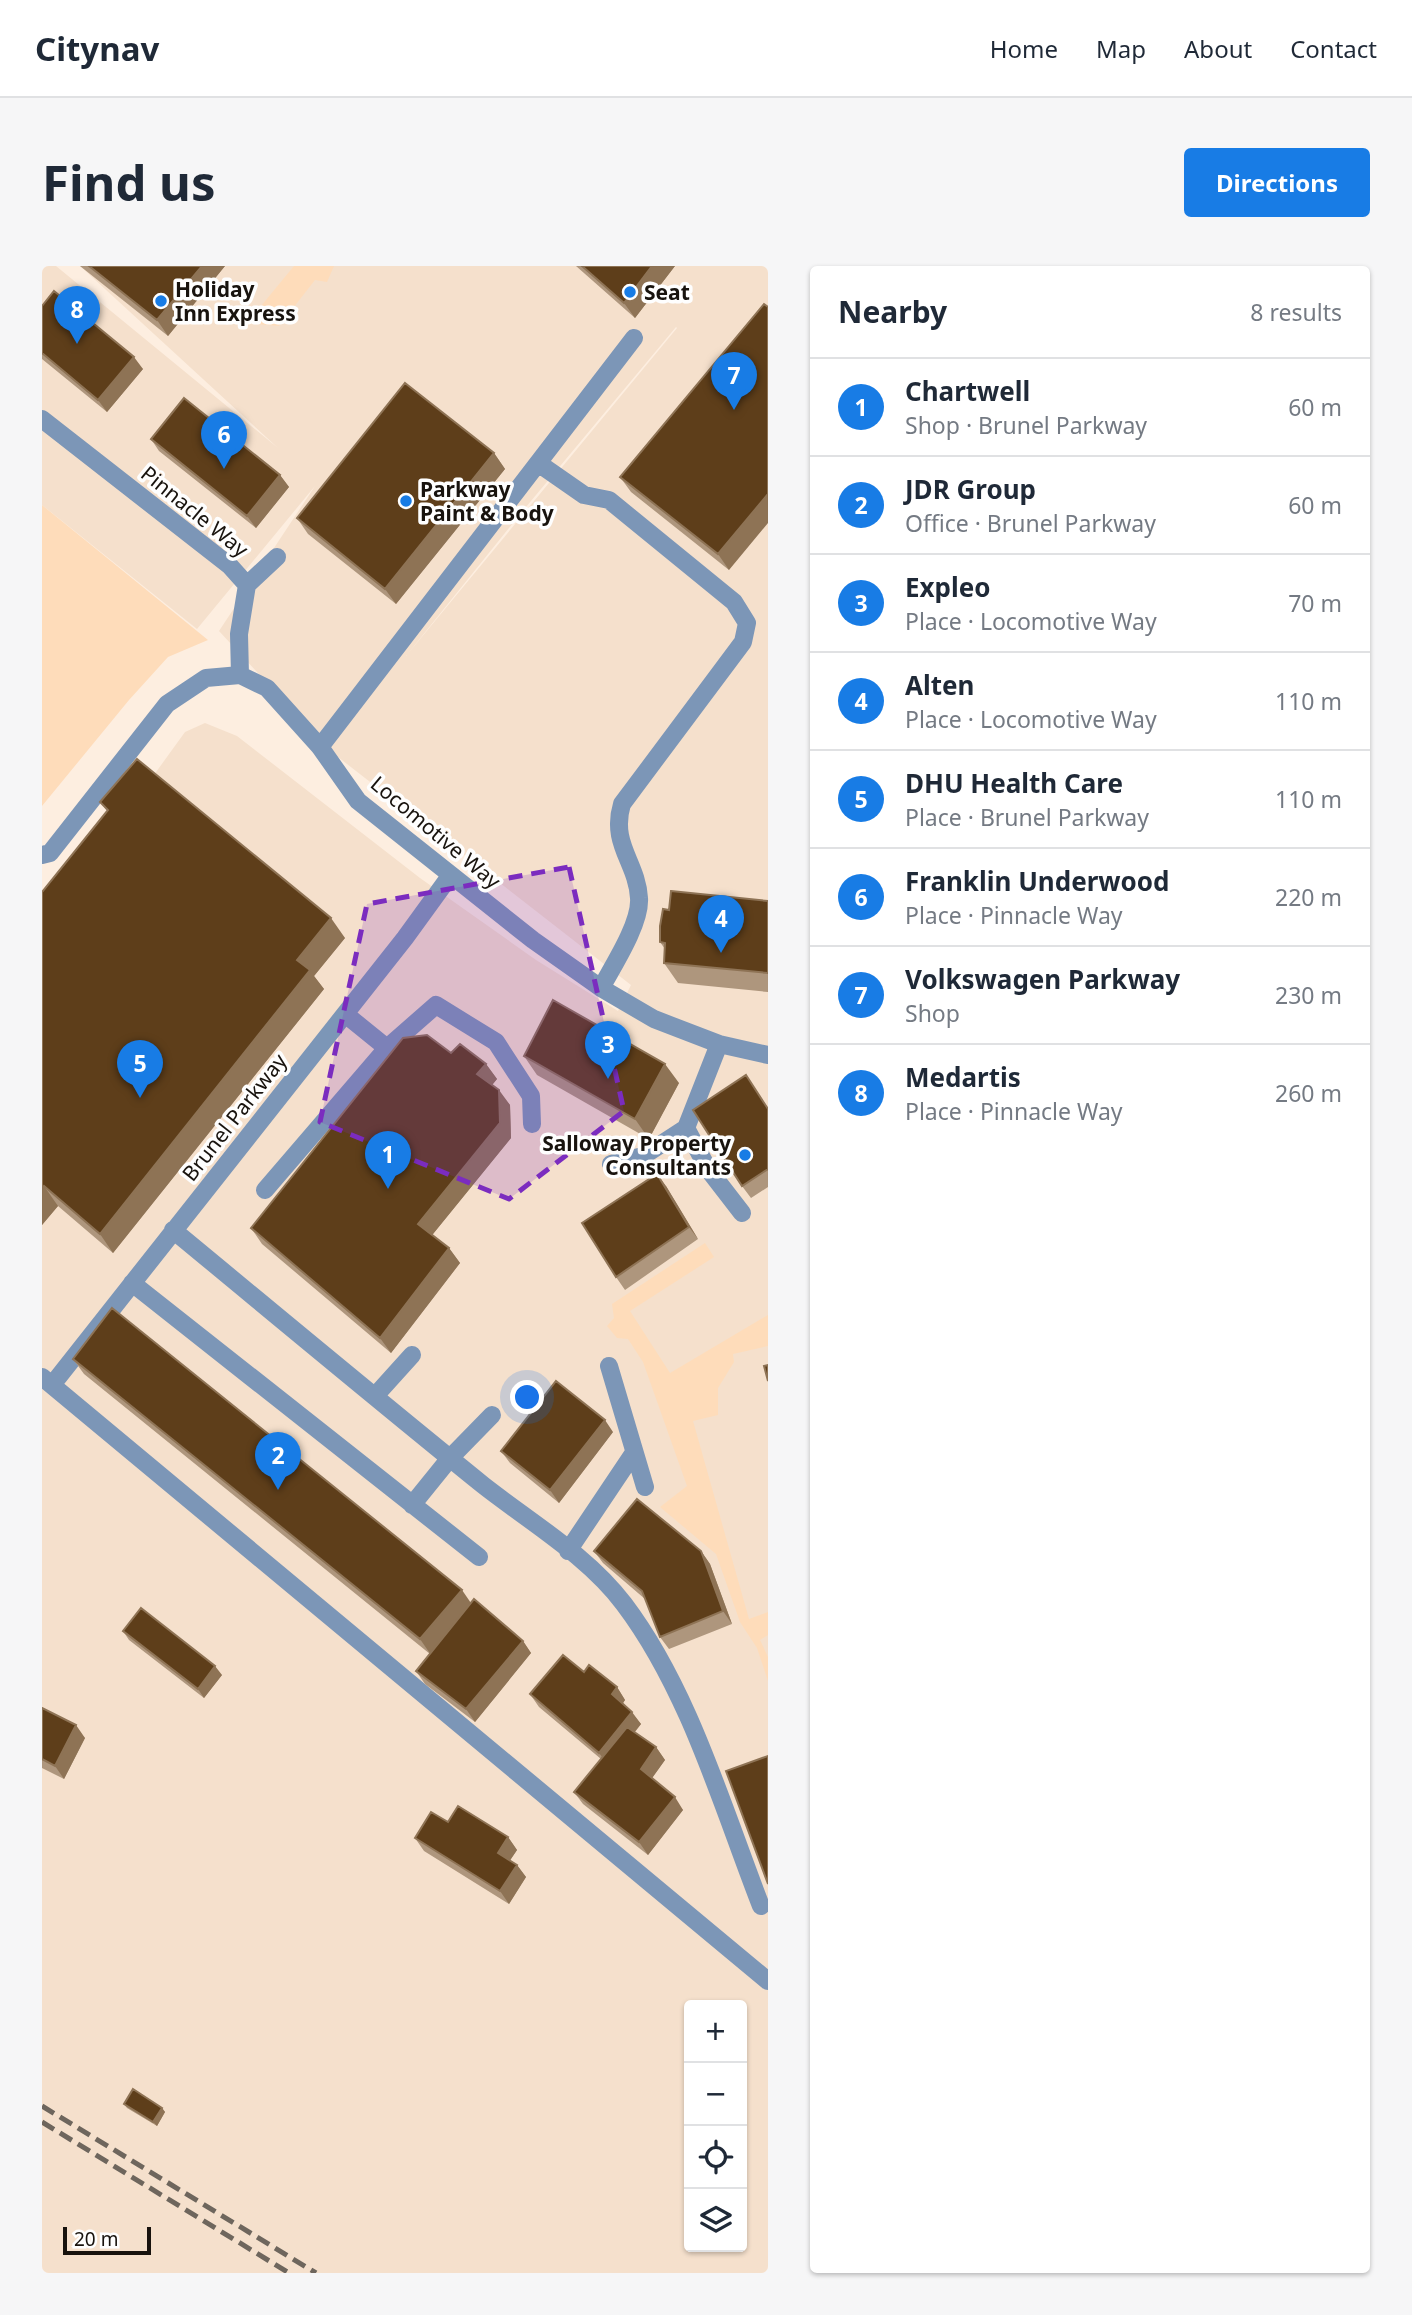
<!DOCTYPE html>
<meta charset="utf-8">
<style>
:root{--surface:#fff;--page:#f6f6f7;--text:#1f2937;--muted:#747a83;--line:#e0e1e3;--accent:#187ce5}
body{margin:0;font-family:"Noto Sans",sans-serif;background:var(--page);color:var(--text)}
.controls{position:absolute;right:21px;bottom:21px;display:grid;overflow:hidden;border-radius:7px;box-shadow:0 2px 5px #0004}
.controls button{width:63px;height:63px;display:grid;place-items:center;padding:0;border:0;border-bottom:2px solid var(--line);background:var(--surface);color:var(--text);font:35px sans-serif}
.scale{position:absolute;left:21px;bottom:18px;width:88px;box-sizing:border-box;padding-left:7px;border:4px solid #18130e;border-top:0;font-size:19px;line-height:24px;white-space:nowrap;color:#18130e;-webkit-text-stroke:5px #fefefe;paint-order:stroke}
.you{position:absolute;left:486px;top:1132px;width:24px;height:24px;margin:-18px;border:5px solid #fff;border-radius:50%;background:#1a73e8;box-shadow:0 0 0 10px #1a73e833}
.badge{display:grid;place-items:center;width:46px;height:46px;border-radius:50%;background:var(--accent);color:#fff;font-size:23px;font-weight:700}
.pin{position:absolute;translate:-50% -58px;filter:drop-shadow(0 2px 4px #0008)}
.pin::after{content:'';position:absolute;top:37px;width:24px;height:21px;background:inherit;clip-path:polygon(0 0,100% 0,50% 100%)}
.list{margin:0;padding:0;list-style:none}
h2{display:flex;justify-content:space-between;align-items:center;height:91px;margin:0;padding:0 28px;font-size:30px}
h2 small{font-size:23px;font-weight:400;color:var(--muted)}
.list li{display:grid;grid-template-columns:46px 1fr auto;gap:21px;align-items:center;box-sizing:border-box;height:98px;padding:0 28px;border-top:2px solid var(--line)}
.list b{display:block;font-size:26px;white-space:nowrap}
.list p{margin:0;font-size:23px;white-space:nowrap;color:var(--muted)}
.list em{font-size:23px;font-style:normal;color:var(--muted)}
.icon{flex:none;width:38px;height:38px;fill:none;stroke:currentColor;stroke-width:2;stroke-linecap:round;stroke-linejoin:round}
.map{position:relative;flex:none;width:726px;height:2007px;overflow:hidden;border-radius:7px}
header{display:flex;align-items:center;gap:42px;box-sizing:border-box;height:98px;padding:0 35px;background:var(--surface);border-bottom:2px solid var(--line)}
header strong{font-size:33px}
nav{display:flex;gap:38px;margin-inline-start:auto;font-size:24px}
.intro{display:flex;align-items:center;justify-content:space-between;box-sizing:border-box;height:168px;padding:0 42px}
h1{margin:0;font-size:49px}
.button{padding:18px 32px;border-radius:7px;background:var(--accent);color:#fff;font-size:24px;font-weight:700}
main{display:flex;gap:42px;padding:0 42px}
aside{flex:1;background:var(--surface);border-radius:7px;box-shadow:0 2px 5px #0004}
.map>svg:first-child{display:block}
.built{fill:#f5e0cc;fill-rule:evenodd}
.green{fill:#fedcba}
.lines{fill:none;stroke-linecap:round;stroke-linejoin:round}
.minor{stroke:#7c96b7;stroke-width:18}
.rail{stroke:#6e665d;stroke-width:5;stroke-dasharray:14 7;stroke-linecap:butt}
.wall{fill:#ae967d}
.shaded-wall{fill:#8e7355}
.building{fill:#5e3e1a;stroke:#8e7355;stroke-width:2}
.marked{fill:#7b2cbf;fill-opacity:0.2;stroke:#7b2cbf;stroke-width:5;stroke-dasharray:14 9;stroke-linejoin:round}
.poi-dot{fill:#187ce5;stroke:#fefefe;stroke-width:2.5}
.labels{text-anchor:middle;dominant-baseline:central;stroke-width:7;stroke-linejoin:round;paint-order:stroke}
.poi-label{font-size:21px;font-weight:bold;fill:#18130e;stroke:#fefefe;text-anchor:start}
.street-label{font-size:21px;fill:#18130e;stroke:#fefefe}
</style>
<header>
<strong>Citynav</strong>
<nav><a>Home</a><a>Map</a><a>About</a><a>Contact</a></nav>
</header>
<div class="intro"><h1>Find us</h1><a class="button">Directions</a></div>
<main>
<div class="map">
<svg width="726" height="2007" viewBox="0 0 726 2007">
<rect width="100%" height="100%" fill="#fdeee0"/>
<!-- built -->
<path class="built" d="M0,0H14L236,182L38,0H726V2007H0V640L109,513L143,466L163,457L195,470L378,612L494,694L576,745L589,719L287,484L177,365L273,220L155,363L0,239ZM634,61L635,62L364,390L479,247ZM647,1739H700V1981H647Z"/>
<!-- green -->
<path class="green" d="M252,0H292L285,16L273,14L237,60L205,57Z
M0,239L166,374L126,391L87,434L0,540Z
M663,977L672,991L588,1045L628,1107L726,1049V1080L691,1088L692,1096L676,1122V1149L651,1155L707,1353L726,1346V1369L718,1374L726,1391V1415L715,1382L698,1356L674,1288L618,1241L645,1220L601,1096L586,1073L575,1072L565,1060L572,1052L570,1038Z"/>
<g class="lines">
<!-- minor -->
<path class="minor" d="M0,153L188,300L205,319L197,368L198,409
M496,197L542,229L567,234L692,336L705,357L701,376L580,538C568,578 595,596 597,632C599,657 571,700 559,722
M205,319L235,291
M278,481L592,72
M0,589L8,587L125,438L164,412L198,409L225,422L278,481L316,535L491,674L559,722L612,753L677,778L726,789
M303,748L345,782
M644,862L666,903L700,947
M569,898L601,890L644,862L677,778
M223,924L345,782L394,739L454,776L489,830L490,858
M131,964C234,1049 337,1135 441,1219C488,1256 546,1290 582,1338C647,1424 680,1540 719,1640
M90,1017L437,1291
M567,1100L603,1221
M0,1111L726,1715
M10,1119L363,672L408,610
M333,1130L370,1089
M370,1239L408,1192L450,1149
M526,1285L591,1188"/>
<!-- rail -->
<path class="rail" d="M0,1840L274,2007
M0,1856L247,2007"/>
</g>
<!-- wall -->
<path class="wall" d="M38,0H183L126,70Z
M534,0H633L593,52Z
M0,40L101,103L65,146L0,93Z
M726,41L687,304L589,226L578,211Z
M109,173L238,209L247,221L214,262L117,185Z
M452,187L463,203L354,338L266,268L255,252Z
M58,536L303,672L272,710L282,723L71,987L16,940L0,959V626L65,545Z
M726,635V726L636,717L622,697L623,683L618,676L627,644Z
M409,787L444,798L455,813L450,819L468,839L469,872L390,969L407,982L418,997L349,1087L220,978L209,962Z
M482,790L637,817L607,873L495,809Z
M704,809L726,842V921L709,932L700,920Z
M624,920L656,973L583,1024L574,1011Z
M31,1093L429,1337L481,1375L489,1387L433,1456L383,1418L374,1405L388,1388L42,1108Z
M571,1166L517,1237L468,1197L459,1185Z
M552,1285H659L668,1298L690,1358L627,1383L618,1371L603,1333L561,1297Z
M81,1365L180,1409L162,1432L87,1374Z
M542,1406L575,1421L583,1434L581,1437L599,1458L593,1466L614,1481L623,1494L610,1512L641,1544L606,1589L541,1538L532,1526L559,1493L497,1441L488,1428Z
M0,1442L43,1472L22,1513L0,1502Z
M406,1556L466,1571L475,1584L468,1594L475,1599L484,1611L467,1638L382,1585L373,1572Z
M82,1838L120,1842L123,1846L115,1860L85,1842Z"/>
<!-- shaded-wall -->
<path class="shaded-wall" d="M160,0H183L126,70L115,54Z
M610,0H633L593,52L582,37Z
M92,91L101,103L65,146L56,134Z
M452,187L463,203L354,338L343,323Z
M238,209L247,221L214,262L205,250Z
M726,228V257L687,304L676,288Z
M289,652L303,672L272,710L282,723L71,987L58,968L255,694Z
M444,798L455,813L446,824L435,808Z
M623,798L637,817L607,873L593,853Z
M457,824L468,839L469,872L387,973L376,958Z
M615,908L624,920L656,973L647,961Z
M2,920L16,940L0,959V923Z
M407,982L418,997L349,1087L338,1072Z
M563,1154L571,1166L517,1237L508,1224Z
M659,1285L668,1298L690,1358L681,1345Z
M420,1324L431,1340L389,1389L378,1373Z
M481,1375L489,1387L433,1456L424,1443Z
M173,1400L180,1409L162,1432L156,1423Z
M575,1421L583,1434L579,1440L570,1428Z
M590,1446L599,1458L566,1499L557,1487Z
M34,1459L43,1472L22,1513L13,1500Z
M614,1481L623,1494L608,1515L599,1503Z
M633,1531L641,1544L606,1589L597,1576Z
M466,1571L475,1584L465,1599L456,1587Z
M475,1599L484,1611L467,1638L458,1625Z
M120,1842L123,1846L115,1860L111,1856Z"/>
<!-- building -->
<path class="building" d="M47,0H160L115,54Z
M540,0H610L582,37Z
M12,25L92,91L56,134L0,87V40Z
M722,38L726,41V228L676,288L578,211Z
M363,117L452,187L343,323L255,252Z
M142,132L238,209L205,250L109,173Z
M95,493L289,652L255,694L268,704L58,968L2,920L0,923V626L66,544L58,536Z
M629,625L726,635V707L622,697L623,677L618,676V660L621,643L627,644Z
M511,734L623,798L593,853L482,790Z
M385,769L409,787L418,778L444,798L435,808L457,824L458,857L376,958L407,982L338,1072L209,962L361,772Z
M704,809L726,843V903L700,920L651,844Z
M615,908L647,961L574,1011L540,957Z
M70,1042L420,1324L378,1373L31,1093Z
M726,1099V1115L722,1100Z
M514,1115L563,1154L508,1224L459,1185Z
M595,1233L659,1285L681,1345L618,1371L600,1325L552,1285Z
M432,1333L481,1375L424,1443L374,1405Z
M99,1342L173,1400L156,1423L81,1365Z
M521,1389L542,1406L547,1399L575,1421L570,1428L590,1446L557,1487L488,1428Z
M0,1442L34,1459L13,1500L0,1493Z
M585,1461L614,1481L599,1503L633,1531L597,1576L532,1526Z
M726,1490V1618L684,1505Z
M416,1540L466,1571L456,1587L475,1599L458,1625L373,1572L389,1546L406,1556Z
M91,1823L120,1842L111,1856L82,1838Z"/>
<!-- marked area -->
<path class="marked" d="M527,601L582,845L467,933L278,856L325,638Z"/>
<!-- markers -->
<g class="poi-dot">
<circle cx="588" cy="26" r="7"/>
<circle cx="119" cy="35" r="7"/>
<circle cx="364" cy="235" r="7"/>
<circle cx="703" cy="889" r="7"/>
</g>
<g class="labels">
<!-- poi labels -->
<g class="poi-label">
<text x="133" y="23">Holiday<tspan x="133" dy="24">Inn Express</tspan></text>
<text x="602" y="26">Seat</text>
<text x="378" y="223">Parkway<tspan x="378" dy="24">Paint &amp; Body</tspan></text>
<text x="689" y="877" text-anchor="end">Salloway Property<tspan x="689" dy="24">Consultants</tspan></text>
</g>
<!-- street labels -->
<g class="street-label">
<text transform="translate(153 245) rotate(39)">Pinnacle Way</text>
<text transform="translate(394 566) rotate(40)">Locomotive Way</text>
<text transform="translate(192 851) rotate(-52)">Brunel Parkway</text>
</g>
</g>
</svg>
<div class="controls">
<button>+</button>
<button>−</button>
<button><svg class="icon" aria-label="locate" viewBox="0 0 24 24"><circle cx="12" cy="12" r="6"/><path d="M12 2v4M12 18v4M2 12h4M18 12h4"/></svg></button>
<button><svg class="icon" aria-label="layers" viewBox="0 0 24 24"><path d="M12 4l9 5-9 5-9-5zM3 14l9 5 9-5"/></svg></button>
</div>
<div class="scale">20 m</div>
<div class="you"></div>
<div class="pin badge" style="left:346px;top:923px">1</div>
<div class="pin badge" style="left:236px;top:1224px">2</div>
<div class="pin badge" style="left:566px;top:813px">3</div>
<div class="pin badge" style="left:679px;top:687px">4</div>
<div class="pin badge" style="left:98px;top:832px">5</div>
<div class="pin badge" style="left:182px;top:203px">6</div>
<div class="pin badge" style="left:692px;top:144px">7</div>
<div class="pin badge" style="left:35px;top:78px">8</div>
</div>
<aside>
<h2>Nearby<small>8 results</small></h2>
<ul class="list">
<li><span class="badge">1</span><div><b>Chartwell</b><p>Shop · Brunel Parkway</p></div><em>60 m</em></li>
<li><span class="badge">2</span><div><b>JDR Group</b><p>Office · Brunel Parkway</p></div><em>60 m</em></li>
<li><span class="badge">3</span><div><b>Expleo</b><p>Place · Locomotive Way</p></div><em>70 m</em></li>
<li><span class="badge">4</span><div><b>Alten</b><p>Place · Locomotive Way</p></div><em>110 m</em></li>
<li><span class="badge">5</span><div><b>DHU Health Care</b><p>Place · Brunel Parkway</p></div><em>110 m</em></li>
<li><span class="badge">6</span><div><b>Franklin Underwood</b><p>Place · Pinnacle Way</p></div><em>220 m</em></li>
<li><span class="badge">7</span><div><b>Volkswagen Parkway</b><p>Shop</p></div><em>230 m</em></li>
<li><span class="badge">8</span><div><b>Medartis</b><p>Place · Pinnacle Way</p></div><em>260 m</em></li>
</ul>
</aside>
</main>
